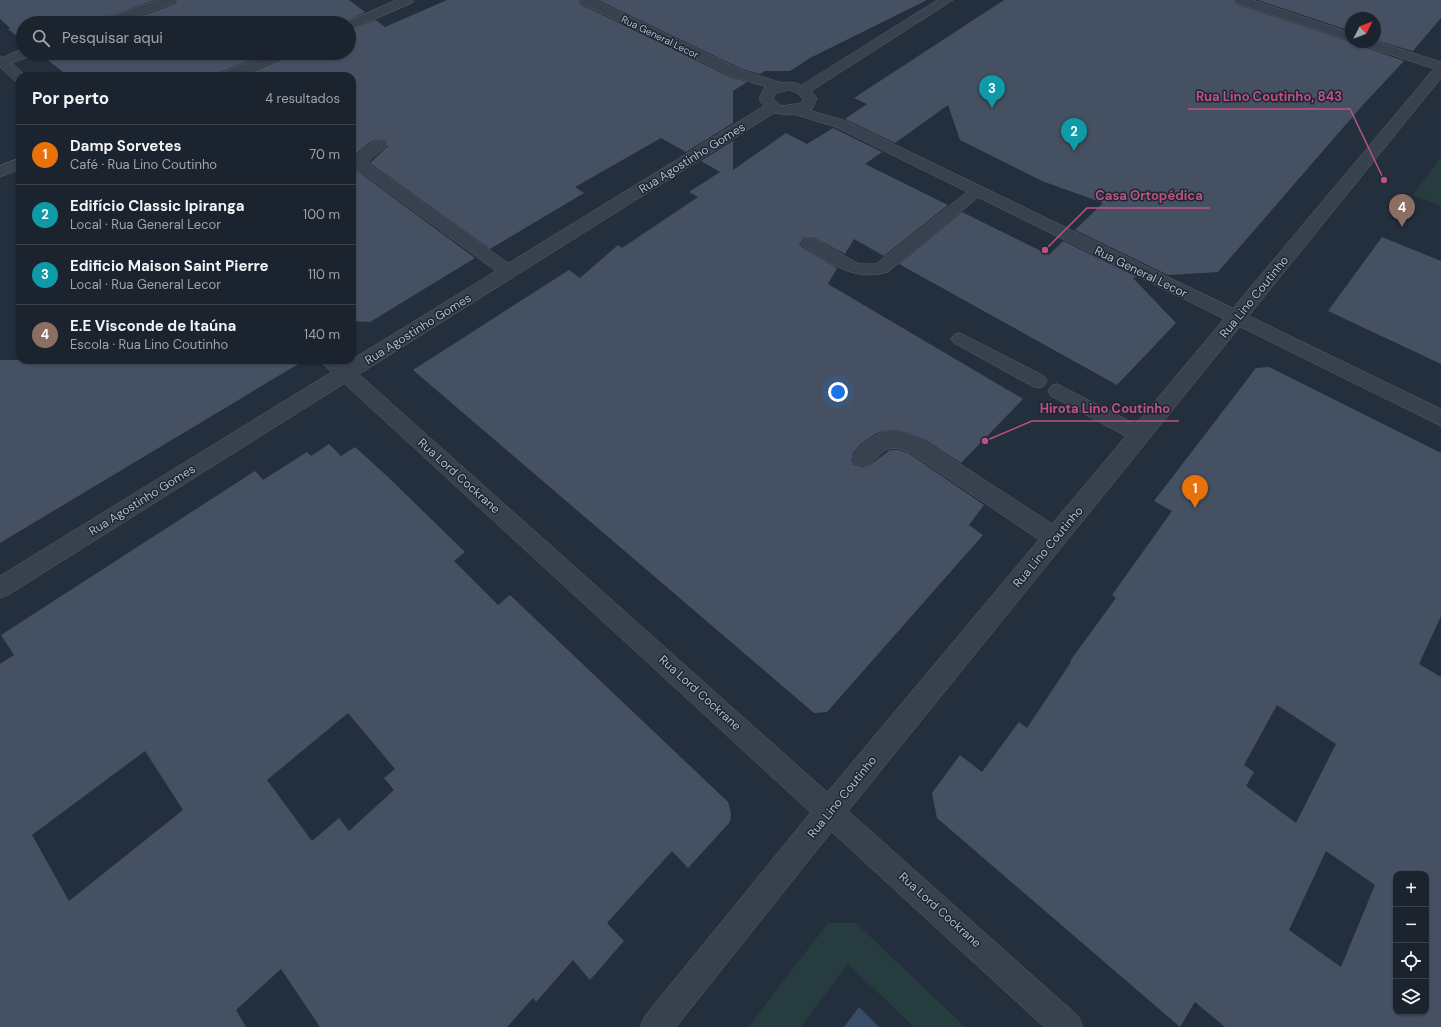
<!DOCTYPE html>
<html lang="pt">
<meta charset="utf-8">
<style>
:root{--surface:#1b232e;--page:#282f3a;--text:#f1f3f6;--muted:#a0a4aa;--line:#39404a;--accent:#8ab4f8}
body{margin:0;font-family:"DM Sans",sans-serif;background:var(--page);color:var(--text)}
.controls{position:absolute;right:12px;bottom:12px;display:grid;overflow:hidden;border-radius:8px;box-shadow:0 1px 3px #0004}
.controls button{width:36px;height:36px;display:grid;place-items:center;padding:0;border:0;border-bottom:1px solid var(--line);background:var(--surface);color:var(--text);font:20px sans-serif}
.compass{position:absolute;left:1345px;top:12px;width:36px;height:36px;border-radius:50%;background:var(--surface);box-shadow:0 1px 3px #0004;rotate:48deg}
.you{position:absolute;left:838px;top:392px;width:14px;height:14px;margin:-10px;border:3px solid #fff;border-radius:50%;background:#1a73e8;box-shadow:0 0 0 6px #1a73e833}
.badge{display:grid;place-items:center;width:26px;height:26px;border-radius:50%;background:var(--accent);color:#fff;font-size:13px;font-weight:700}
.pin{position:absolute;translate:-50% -33px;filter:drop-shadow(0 1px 2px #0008)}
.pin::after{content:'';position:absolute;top:21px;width:14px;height:12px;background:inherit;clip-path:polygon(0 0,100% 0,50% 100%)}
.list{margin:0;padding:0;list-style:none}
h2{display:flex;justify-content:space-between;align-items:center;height:52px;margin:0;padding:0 16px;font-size:17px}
h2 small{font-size:13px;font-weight:400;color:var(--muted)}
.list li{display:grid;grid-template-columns:26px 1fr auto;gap:12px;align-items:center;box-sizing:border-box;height:60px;padding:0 16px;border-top:1px solid var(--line)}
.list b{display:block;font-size:15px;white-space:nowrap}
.list p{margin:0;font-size:13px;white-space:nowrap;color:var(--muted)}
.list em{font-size:13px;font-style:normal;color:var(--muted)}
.icon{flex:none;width:22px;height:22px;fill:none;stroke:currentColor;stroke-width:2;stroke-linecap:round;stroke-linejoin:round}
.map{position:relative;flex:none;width:1441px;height:1027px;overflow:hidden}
.search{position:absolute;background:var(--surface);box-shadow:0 1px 3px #0004;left:16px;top:16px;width:340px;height:44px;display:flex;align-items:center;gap:10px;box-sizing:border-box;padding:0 14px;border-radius:22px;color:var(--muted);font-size:15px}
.panel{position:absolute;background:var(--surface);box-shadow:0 1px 3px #0004;left:16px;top:72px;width:340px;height:292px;border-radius:12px}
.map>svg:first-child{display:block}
.green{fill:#263c3f}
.water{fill:#394c67}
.building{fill:#455162;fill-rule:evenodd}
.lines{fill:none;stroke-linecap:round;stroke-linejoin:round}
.service-casing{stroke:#565f6c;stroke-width:1}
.minor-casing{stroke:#565f6c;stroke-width:1}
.tertiary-casing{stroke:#565f6c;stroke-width:1}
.service{fill:#38414e;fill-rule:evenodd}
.minor{fill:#38414e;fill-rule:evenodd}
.tertiary{fill:#38414e;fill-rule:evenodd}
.labels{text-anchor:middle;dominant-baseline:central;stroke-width:3;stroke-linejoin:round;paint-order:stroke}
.far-street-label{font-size:10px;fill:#b4bcc9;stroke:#1d2633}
.street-label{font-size:12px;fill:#b4bcc9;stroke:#1d2633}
.leader{fill:none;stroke:#bd5182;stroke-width:1.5}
.callout-dot{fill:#bd5182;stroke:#1d2633;stroke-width:1.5}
.callout-label{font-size:13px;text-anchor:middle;font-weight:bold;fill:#bd5182;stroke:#1d2633;stroke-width:3;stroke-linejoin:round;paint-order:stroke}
</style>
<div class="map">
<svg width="1441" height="1027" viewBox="0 0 1441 1027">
<rect width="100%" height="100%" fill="#242f3e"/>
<!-- green -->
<path class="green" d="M1441,156V206L1413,195Z
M828,923H856L965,1027H914L848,964L801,1027H748Z"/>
<!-- water -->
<path class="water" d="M859,1007L879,1027H844Z"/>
<!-- building -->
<path class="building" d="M0,0H154L102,19L99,23H23V41L8,29L10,28L0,19Z
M177,0H349L365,12L343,23H123L175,4Z
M447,0H578L580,4L730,77L747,82L733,91V123L686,152L661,138L575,187L584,193L490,249L370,163L388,146L385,141L379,139L370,142L359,151L352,161V76H243L288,57L290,53H349V30L376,20L385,27Z
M598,0H927L810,58L790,71H765L760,74L742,69Z
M1004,0H1233L1236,4L1351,42H1358L1361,46L1404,61L1361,107L1218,272L1168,275L1075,230L1103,203L1042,181L960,140L948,105L895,143L845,119L867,104L854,98Z
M1258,0H1441V18L1413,51L1375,40V18H1351V31Z
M39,53H266L221,72L219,76H68Z
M833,128L882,152L865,164L948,205L884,256L854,239L845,254L813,237H803L799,243L802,247L837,268L828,284L1023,399L961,463L924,439L898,430H886L875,434L861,444L853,453L851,459L854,465L863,467L870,465L890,450H898L908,453L984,505L969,525L983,535L827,712L814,713L413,370L569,270L580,278L618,245L622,248L698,197L689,192L720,172L701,161L733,141V170L786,133L807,144Z
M352,167L475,258L370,322L352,321Z
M962,212L1049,255L1063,241L1137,277L1133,278L1176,323L1117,385L899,264Z
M1382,237L1441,261V364L1328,311Z
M0,360H305L0,543Z
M1269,367L1441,453V616L1419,664L1441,677V1027H1225L1195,1002L1180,1027L937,818L932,793L960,755L982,772L1019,722L1027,728L1071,662L1070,661L1116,598L1112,595L1172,511L1154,501L1256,368ZM1277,705L1336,744L1296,823L1246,786L1254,772L1244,765ZM1326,851L1375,885L1341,967L1289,930ZM1396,874H1426V1012H1396Z
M329,444L341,456L355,447L387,476L465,552L454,561L498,605L510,595L728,802L731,813L730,822L688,868L672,851L607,923L624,941L590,980L573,960L536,1002L533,998L507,1027H320L281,969L236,1010L246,1027H0V664L14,655L1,635L255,471L263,480L307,452L311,456ZM348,713L395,769L384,778L394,790L349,831L339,818L312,841L267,780ZM145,751L183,810L69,901L32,835Z"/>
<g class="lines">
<defs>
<path id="service" d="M977,186L982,188L984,191L982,194L888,272C853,282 831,263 803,246L800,242L803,238L808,237L813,238L859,264H876L972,188Z
M960,333L1044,376L1047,381L1044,386L1038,388L1032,386L954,343L951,339L954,335Z
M1057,384L1147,430L1149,435L1147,440L1140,442L1133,440L1051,396L1048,391L1051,386Z"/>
<path id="minor" d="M158,0H176L174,3L119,23H100L102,20Z
M397,0H414L412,3L354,28L349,29V23H344Z
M579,0H595L741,70L785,84L787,87L785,90L780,91L731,76L581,3Z
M1234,0H1253L1351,33V41L1236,3Z
M1375,41L1441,62V71L1361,45L1359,42H1375Z
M23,49V53H32L30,56L12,63L26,76H20V82L15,81L0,67V56L3,57Z
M270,53H289L287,56L239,76H220L222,73Z
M795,106L846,121L1441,409V426L836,127L790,113L788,110L790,107Z
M379,140L384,142L387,145L371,159L368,163L515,268L518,272L515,276L509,278L503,276L354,167L352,164C358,153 367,143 379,140Z
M20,158V169L0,177V166Z
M321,360H343L1078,1016L1083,1027H1044L324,365Z
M886,431H898L923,440L1063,531L1066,538L1063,545L1055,548L1047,545L909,452C874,437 881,473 855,464L852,458C858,445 873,436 886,431Z"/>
<path id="tertiary" d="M938,0H953L811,91L817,98L812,109L790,115L774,113L8,595L0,598V576L764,106L759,99L764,88C776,84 788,79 801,85ZM790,90L797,93L803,99L801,103L782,106L773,99L775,94Z
M1441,65V78L840,821L676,1027H640L645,1016L820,801L1436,66Z"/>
</defs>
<!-- service casing -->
<use href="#service" class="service-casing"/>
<!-- minor casing -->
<use href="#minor" class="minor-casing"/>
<!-- tertiary casing -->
<use href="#tertiary" class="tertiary-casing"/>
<!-- service -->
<use href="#service" class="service"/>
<!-- minor -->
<use href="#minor" class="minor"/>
<!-- tertiary -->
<use href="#tertiary" class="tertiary"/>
</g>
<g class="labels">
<!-- far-street labels -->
<g class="far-street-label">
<text transform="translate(660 37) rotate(26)">Rua General Lecor</text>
</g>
<!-- street labels -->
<g class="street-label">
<text transform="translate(692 158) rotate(-32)">Rua Agostinho Gomes</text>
<text transform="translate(1141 272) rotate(26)">Rua General Lecor</text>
<text transform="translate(1254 297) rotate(-51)">Rua Lino Coutinho</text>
<text transform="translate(418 329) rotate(-32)">Rua Agostinho Gomes</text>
<text transform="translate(459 476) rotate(42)">Rua Lord Cockrane</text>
<text transform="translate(142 500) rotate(-32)">Rua Agostinho Gomes</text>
<text transform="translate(1048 547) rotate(-50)">Rua Lino Coutinho</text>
<text transform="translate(700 693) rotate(42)">Rua Lord Cockrane</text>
<text transform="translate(842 797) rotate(-51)">Rua Lino Coutinho</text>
<text transform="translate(940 910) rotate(42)">Rua Lord Cockrane</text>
</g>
</g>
<!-- callouts -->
<path class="leader" d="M1384 180L1350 109H1188M1045 250L1087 208H1210M985 441L1032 421H1179"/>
<g class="callout-dot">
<circle cx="1384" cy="180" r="4"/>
<circle cx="1045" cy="250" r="4"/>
<circle cx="985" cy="441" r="4"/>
</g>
<g class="callout-label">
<text x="1269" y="101">Rua Lino Coutinho, 843</text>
<text x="1149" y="200">Casa Ortopédica</text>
<text x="1105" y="413">Hirota Lino Coutinho</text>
</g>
</svg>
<div class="controls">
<button>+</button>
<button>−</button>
<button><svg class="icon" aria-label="locate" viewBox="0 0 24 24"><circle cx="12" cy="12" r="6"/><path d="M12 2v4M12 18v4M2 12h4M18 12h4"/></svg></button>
<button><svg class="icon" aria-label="layers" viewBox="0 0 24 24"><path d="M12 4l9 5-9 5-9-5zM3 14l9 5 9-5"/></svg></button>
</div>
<svg class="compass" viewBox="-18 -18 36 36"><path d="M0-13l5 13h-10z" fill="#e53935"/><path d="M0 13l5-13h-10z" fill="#a0a4aa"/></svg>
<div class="you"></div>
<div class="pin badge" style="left:1195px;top:508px;background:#e8710a">1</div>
<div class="pin badge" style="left:1074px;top:151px;background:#0f9aa8">2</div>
<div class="pin badge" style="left:992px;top:108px;background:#0f9aa8">3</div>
<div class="pin badge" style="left:1402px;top:227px;background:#8d6e63">4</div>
<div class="search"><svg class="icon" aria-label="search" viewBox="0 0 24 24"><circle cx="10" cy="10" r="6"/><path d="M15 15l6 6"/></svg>Pesquisar aqui</div>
<section class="panel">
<h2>Por perto<small>4 resultados</small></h2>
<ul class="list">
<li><span class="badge" style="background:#e8710a">1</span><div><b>Damp Sorvetes</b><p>Café · Rua Lino Coutinho</p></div><em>70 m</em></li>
<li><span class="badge" style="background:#0f9aa8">2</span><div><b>Edifício Classic Ipiranga</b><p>Local · Rua General Lecor</p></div><em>100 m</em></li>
<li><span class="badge" style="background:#0f9aa8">3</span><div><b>Edificio Maison Saint Pierre</b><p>Local · Rua General Lecor</p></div><em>110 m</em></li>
<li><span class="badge" style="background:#8d6e63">4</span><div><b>E.E Visconde de Itaúna</b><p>Escola · Rua Lino Coutinho</p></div><em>140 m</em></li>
</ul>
</section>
</div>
